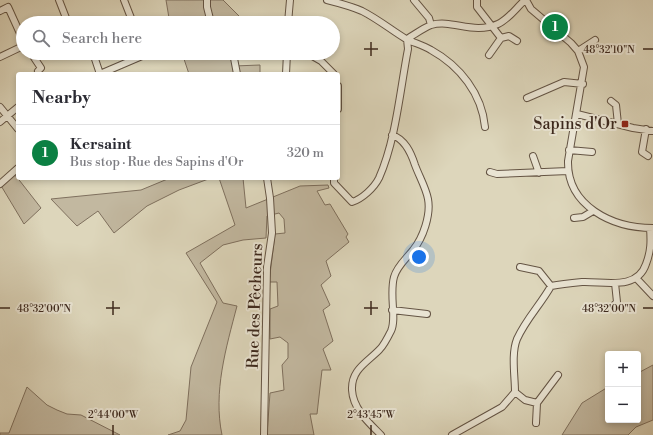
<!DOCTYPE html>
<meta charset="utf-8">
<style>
:root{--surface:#fff;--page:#f2f2f3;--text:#2b2b33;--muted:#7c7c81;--line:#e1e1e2;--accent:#0b8043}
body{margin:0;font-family:"Libre Bodoni",serif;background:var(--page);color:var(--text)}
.controls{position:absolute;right:12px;bottom:12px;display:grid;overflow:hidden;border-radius:4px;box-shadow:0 2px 6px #0003}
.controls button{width:36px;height:36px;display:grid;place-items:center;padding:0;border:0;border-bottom:1px solid var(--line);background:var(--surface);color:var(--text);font:20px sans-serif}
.you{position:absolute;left:419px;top:257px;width:14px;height:14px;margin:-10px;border:3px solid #fff;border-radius:50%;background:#1a73e8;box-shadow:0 0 0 6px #1a73e833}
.badge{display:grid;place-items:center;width:26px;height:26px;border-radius:50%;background:var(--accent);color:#fff;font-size:13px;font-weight:700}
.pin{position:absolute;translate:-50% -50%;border:2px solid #fff;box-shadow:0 1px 4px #0006}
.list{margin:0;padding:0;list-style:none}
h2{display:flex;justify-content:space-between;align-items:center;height:52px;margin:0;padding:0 16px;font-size:17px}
h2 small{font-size:13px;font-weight:400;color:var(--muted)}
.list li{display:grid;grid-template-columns:26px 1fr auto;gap:12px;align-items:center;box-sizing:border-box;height:56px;padding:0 16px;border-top:1px solid var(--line)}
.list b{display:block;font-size:15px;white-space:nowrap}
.list p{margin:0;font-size:13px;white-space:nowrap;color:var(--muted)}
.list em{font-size:13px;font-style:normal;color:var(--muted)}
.icon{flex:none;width:22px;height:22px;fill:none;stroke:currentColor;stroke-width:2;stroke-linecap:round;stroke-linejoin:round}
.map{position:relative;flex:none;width:653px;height:435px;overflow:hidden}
.search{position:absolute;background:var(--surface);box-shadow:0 2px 6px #0003;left:16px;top:16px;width:324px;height:44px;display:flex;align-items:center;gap:10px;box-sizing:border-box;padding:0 14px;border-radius:22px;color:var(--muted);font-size:15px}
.panel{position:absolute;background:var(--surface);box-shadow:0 2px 6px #0003;left:16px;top:72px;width:324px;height:108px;border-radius:4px}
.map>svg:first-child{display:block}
.green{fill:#c2b8a0;stroke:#7f705e}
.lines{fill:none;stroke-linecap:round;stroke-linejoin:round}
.minor-casing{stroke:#645444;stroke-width:8}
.minor{stroke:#e9e4d3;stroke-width:6}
.ticks{fill:none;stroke:#3c281d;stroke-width:1.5}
.poi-dot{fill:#8f2418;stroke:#e9e4d3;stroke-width:1.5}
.labels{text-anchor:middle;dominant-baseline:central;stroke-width:4;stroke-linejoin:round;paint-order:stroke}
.poi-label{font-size:16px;fill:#3c281d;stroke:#e9e4d3;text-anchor:end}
.street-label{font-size:16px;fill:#3c281d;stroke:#e9e4d3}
.ticks-label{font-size:10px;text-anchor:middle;fill:#3c281d;stroke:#e9e4d3;stroke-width:4;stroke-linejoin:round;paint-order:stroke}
</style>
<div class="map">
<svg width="653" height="435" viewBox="0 0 653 435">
<rect width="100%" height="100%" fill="#ddd6bb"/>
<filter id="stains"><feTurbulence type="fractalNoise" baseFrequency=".005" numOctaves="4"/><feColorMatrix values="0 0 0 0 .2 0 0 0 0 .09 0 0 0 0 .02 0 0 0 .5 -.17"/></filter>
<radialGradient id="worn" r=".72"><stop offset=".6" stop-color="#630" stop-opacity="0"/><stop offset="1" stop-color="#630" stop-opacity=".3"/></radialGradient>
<!-- green -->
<path class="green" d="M166,0H223L246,23H173L169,18Z
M182,53H230L234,66L260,65V74H189Z
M8,173L16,176L41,208L24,224L0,184Z
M170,178H211L179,190L147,206L114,233L98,211L77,226L51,199L141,190Z
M219,178H243L246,208L300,186L328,185L329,188L317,191L325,205L330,204L348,234L346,237L349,242L326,261L331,276L321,285L330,305L323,310L333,341L323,349L331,370H322L317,414H310L314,435H267L270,393L284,390L282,365L288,358V343L280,337L270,339V309L278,306L277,282H269L275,234L285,233L284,219L279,213L267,216L266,238L243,240L223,245L200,263L223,303L237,306C226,348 213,392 222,435H168L180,431L186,420L191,367L217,302L186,253L235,225Z
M653,365V420L636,427L628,435H562L582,403L608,387V420H638V373Z
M27,387L47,405L57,410L67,414L81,415L120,435H0V433H9Z"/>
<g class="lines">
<defs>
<path id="minor" d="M59,0L68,23
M124,0L133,23
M207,0V7L211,23
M327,0C339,3 351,6 362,11C378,19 391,30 406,39C414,43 423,45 431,50C460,66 482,94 485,127
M414,0L429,18L431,25
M477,0V7L501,38L489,55
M526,0L531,9L571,43L578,51L584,67L568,161C567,206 612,228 653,228
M0,11L8,7L23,40
M288,23L290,0
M501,38L509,36L517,41
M407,39C414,35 423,28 431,25C453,19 473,35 498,24C509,19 516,8 525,0
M578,51L595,40
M31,53L41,68L38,71
M93,53L100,74
M233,53L237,74
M307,53L321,61L334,74
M0,57L23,46
M100,74L149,53
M286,74L287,53
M338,86V109
M527,98L564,82L583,84
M611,101L616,105L618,124
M0,107L18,129
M577,114L633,128L653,131
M0,122L18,107
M646,129L642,152L648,156
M569,150L592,152
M533,156L539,173
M490,172L497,174L568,171
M334,178V183L352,202C362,199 374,188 379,178C396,140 400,90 408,49L407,39
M0,184L18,168
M574,218L583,217L593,211
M520,267L539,271L551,286
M637,279L653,296
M613,306L617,302L615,283
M392,310L427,314
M515,392L525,400L537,403L558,375
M536,423L537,403
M264,435L267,267L272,233L270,198L267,178
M381,435C369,423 353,409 352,390C351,369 368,362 380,349C384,345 388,337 391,331C397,318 389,295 394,277C397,266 406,259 413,250C423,238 431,215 428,199C426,188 419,176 415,165C411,153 405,139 392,135
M452,435L502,407L515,392C515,376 511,354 517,339C526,319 541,304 551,286C561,284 571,283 582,282C604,281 637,291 646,264C651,251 651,241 650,228"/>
</defs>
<!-- minor casing -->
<use href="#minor" class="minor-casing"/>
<!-- minor -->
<use href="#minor" class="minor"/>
</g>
<!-- ticks -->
<path class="ticks" d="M371,42V56M364,49H378M643,49H653M113,301V315M371,301V315M0,308H10M106,308H120M364,308H378M643,308H653M113,425V435M371,425V435"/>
<!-- markers -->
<rect class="poi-dot" x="621" y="120" width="8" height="8" rx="2"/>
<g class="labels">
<!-- poi labels -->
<g class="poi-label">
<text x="617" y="124">Sapins d'Or</text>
</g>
<!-- street labels -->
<g class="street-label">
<text transform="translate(255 306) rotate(-88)">Rue des Pêcheurs</text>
</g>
</g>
<g class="ticks-label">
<text x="609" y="53">48°32'10"N</text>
<text x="44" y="312">48°32'00"N</text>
<text x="609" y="312">48°32'00"N</text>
<text x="113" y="418">2°44'00"W</text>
<text x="371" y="418">2°43'45"W</text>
</g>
<rect width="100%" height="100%" filter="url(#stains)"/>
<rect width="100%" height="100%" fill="url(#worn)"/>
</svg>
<div class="controls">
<button>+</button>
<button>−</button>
</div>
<div class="you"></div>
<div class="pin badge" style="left:555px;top:27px">1</div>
<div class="search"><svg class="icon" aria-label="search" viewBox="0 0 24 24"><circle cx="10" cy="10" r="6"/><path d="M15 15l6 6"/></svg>Search here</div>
<section class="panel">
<h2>Nearby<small></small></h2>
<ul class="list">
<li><span class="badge">1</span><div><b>Kersaint</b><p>Bus stop · Rue des Sapins d'Or</p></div><em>320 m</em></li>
</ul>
</section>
</div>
